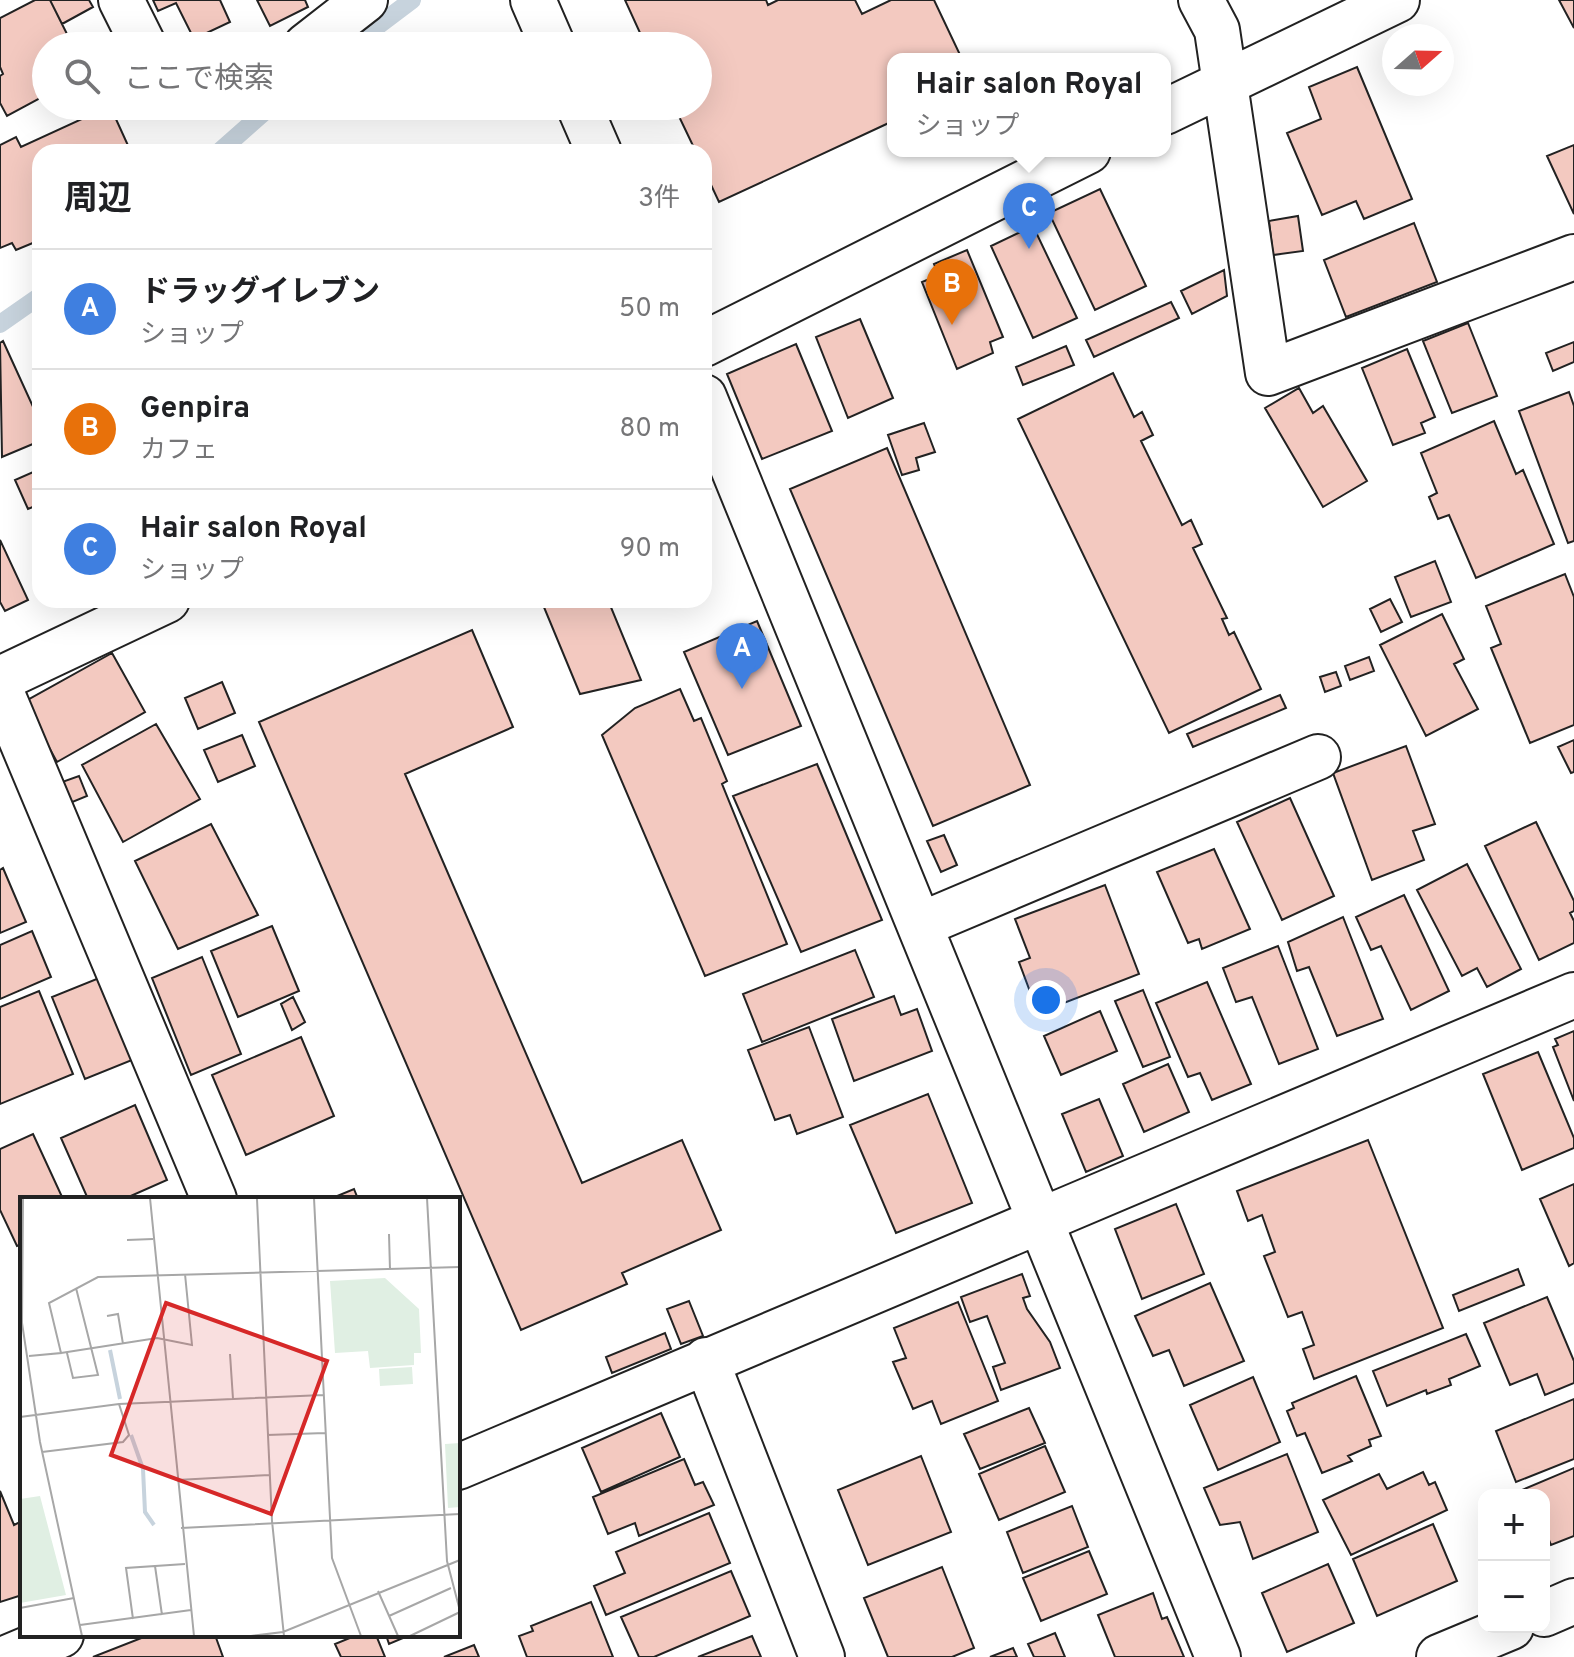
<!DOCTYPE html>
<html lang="ja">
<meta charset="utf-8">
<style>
:root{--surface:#fff;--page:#f6f6f6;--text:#202124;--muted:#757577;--line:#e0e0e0;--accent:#1a73e8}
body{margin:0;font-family:Overpass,"Noto Sans JP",sans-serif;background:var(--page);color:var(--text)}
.controls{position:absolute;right:24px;bottom:24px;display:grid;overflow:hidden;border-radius:16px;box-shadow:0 8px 32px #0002}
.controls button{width:72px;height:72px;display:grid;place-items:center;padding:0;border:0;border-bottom:2px solid var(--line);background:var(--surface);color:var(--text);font:40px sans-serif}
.compass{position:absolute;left:1382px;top:24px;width:72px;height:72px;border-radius:50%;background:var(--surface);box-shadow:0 8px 32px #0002;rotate:70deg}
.you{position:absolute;left:1046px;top:1000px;width:28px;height:28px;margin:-20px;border:6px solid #fff;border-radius:50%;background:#1a73e8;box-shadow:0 0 0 12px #1a73e833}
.badge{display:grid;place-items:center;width:52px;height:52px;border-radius:50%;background:var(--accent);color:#fff;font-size:26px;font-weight:700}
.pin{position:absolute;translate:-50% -66px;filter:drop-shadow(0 2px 4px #0008)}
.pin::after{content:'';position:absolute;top:42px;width:28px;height:24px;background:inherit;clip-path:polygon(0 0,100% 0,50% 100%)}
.popup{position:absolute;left:887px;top:53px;width:284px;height:104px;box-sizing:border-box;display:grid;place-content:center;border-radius:16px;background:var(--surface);filter:drop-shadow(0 2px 6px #0005);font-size:26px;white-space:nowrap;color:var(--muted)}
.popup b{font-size:30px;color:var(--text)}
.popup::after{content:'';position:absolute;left:50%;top:100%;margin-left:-16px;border:16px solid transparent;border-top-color:var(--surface)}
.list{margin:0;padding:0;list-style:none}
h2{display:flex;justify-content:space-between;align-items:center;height:104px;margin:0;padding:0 32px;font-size:34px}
h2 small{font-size:26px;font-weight:400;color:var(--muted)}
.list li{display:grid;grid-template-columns:52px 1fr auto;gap:24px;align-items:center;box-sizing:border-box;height:120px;padding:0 32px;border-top:2px solid var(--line)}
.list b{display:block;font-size:30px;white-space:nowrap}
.list p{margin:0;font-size:26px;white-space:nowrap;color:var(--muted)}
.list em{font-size:26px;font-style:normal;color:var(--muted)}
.icon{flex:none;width:44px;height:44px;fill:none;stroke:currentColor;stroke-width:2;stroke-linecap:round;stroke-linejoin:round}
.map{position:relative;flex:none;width:1574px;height:1657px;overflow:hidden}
.search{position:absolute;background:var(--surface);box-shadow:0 8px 32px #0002;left:32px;top:32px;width:680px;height:88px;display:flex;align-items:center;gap:20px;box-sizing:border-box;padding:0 28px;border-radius:44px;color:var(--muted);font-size:30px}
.panel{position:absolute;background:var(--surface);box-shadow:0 8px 32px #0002;left:32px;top:144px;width:680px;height:464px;border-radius:24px}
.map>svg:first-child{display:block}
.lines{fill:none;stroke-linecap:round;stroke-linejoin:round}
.stream{stroke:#c7d3dd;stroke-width:18}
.building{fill:#f3c9c0;stroke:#222;stroke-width:2}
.minor-casing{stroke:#222;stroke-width:48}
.minor{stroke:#fff;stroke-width:44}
.inset-river{fill:none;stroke:#c7d3dd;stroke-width:4}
.inset-road{fill:none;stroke:#a7a7a7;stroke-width:2}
.view{fill:#d62828;fill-opacity:0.15;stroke:#d62828;stroke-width:4}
.inset-edge{fill:none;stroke:#222;stroke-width:4}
</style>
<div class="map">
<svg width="1574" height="1657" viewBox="0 0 1574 1657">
<rect width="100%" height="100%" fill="#fff"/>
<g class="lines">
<!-- stream -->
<path class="stream" d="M351,46L412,0
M219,152L271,106
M0,324L40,296"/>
</g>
<!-- building -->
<path class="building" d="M35,0H50L73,46H46V95L7,116L0,103V76L3,74L0,67V18Z
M50,0H89L93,7L62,24Z
M153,0H220L230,22L194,39L176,3L158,11Z
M257,0H305L308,7L270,26Z
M625,0H766L768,5L778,0H855L862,14L891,0H934L962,59H893V121L719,202L704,170V152H696L674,106H698V46H646Z
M1559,0H1574V28Z
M1357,67L1412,199L1364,219L1356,201L1322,215L1287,133L1321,119L1309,87Z
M110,106L131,152H40V240L16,250L12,243L0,248V145L16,137L21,147Z
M1574,145V214L1547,156Z
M1100,189L1146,286L1095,310L1049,213Z
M1298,216L1303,251L1273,255L1269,221Z
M1414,223L1437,282L1346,317L1324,260Z
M1033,226L1077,318L1033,338L991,246Z
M967,250L1003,337L990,342L993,353L957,369L922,282L939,275L934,264Z
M1224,270L1227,296L1192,314L1181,291Z
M1171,302L1179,318L1094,357L1086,340Z
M860,319L893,398L848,418L816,337Z
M1468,323L1497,396L1452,413L1423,341Z
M3,341L40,422V441L2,457L0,343Z
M1574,342V362L1553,371L1546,353Z
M796,344L832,431L762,459L727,374Z
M1066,346L1074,365L1023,385L1016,367Z
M1407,349L1435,417L1421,423L1425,433L1393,445L1362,368Z
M1113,373L1134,417L1142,412L1153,435L1141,441L1182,525L1191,520L1202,544L1193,548L1227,618L1222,619L1229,635L1234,632L1261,689L1169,733L1018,419Z
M1299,388L1313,413L1323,406L1367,481L1323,507L1265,408Z
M1569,392L1574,406V541L1568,543L1519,411Z
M1494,421L1516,474L1523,470L1554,544L1476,578L1449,515L1438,519L1429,497L1437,493L1421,453Z
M924,423L935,452L916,458L919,470L902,475L888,435Z
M887,448L1030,785L933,826L790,489Z
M40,469V504L28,509L15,480Z
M0,540L28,600L5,611L0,602Z
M1435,561L1451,602L1411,617L1395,577Z
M1565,574L1574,597V725L1530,743L1491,648L1501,644L1486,606Z
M1390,599L1402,622L1381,632L1370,609Z
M541,600H608L641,680L580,694Z
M1442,614L1464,659L1454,664L1478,709L1426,736L1380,645Z
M757,621L801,726L728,755L684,652Z
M472,630L513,727L405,774L582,1183L682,1140L721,1230L622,1273L627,1284L521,1330L259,722Z
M112,653L145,712L57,762L24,702Z
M1369,657L1374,671L1350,680L1345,666Z
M1336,672L1341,686L1325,692L1320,677Z
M222,682L235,713L198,729L185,698Z
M680,689L694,721L701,718L727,781L722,784L787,944L705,976L602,735L635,708Z
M1280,695L1286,708L1193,747L1187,734Z
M156,724L200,799L123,842L82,765Z
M242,735L255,766L218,782L204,750Z
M1574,740V772L1571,773L1558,747Z
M1406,746L1435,824L1413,831L1424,860L1372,880L1333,773Z
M817,764L882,920L801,952L733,796Z
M79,776L87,796L70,803L62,782Z
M1290,798L1334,896L1282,920L1237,822Z
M1536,822L1574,901V911L1570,913L1574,921V943L1539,960L1485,846Z
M211,824L258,915L178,949L135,861Z
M944,835L957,865L941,872L927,841Z
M1214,849L1250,929L1202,949L1199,939L1188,943L1157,872Z
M1467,864L1521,969L1487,987L1477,968L1462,976L1417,890Z
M3,868L26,922L0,933V870Z
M1105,885L1139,974L1038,1013L1019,962L1030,958L1015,919Z
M1404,895L1449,991L1411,1010L1381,946L1371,950L1356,917Z
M1343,917L1383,1019L1337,1036L1309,967L1297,971L1288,942Z
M272,926L299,991L238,1017L211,951Z
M32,931L51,977L0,999V945Z
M1278,946L1318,1049L1279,1064L1252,997L1236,1002L1223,968Z
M855,950L874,997L762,1042L743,994Z
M202,957L241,1054L191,1075L152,978Z
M109,974L142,1056L85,1079L52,997Z
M1207,982L1251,1084L1212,1100L1200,1073L1188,1077L1156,1003Z
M1143,990L1170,1057L1143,1067L1115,1001Z
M39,991L73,1074L0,1104V1007Z
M894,996L901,1015L917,1009L932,1051L854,1081L832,1019Z
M293,997L305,1022L292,1030L281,1004Z
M1100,1011L1117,1051L1061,1075L1044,1036Z
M809,1027L843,1117L797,1134L790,1115L775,1120L748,1050Z
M1574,1031V1101L1553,1047L1558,1045L1555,1039Z
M301,1037L334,1116L246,1155L212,1075Z
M1538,1052L1574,1138V1148L1522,1170L1483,1074Z
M1168,1064L1189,1112L1144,1132L1123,1084Z
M928,1094L972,1203L896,1233L850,1125Z
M1099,1099L1123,1156L1086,1172L1062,1114Z
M135,1105L167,1180L124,1199H88L61,1138Z
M33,1134L63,1199H22V1244L17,1246L0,1210V1149Z
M1368,1140L1443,1328L1314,1379L1303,1349L1314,1345L1302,1312L1288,1317L1264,1256L1275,1252L1262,1215L1248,1221L1237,1191Z
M1574,1184V1263L1569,1266L1540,1199Z
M354,1189L358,1199H330Z
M1176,1204L1204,1274L1142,1299L1115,1229Z
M1518,1269L1524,1285L1459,1311L1453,1295Z
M1022,1274L1030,1296L1023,1298L1027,1309L1050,1342L1060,1368L1001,1390L993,1367L1005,1363L987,1316L970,1322L961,1297Z
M1210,1283L1244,1361L1184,1386L1169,1350L1153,1356L1135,1316Z
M1547,1297L1574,1361V1383L1545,1395L1537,1374L1510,1385L1484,1323Z
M689,1301L703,1336L681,1344L667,1309Z
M958,1302L998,1401L941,1424L932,1401L913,1409L893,1362L906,1358L894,1328Z
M665,1333L671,1349L612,1373L606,1357Z
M1466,1334L1480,1366L1449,1379L1451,1385L1427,1394L1426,1390L1387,1406L1373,1371Z
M1356,1376L1381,1436L1369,1440L1371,1446L1348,1456L1352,1461L1322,1473L1305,1433L1297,1436L1287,1411L1294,1408L1292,1403Z
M1253,1377L1280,1442L1218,1470L1190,1405Z
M1574,1399V1459L1516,1482L1496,1431Z
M1029,1408L1045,1443L980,1469L964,1434Z
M661,1413L680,1457L601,1492L582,1448Z
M1045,1446L1065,1492L999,1520L979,1474Z
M1287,1454L1318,1532L1253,1559L1240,1522L1220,1525L1204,1488Z
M921,1456L951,1532L868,1565L838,1490Z
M684,1459L695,1485L703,1482L714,1505L639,1536L635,1523L608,1534L593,1497Z
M1574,1468V1536L1551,1545L1544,1527V1495H1524L1522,1490Z
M1423,1472L1429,1485L1435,1482L1447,1510L1351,1555L1323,1500L1379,1474L1387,1489Z
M0,1491L14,1525L22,1521V1595L0,1602Z
M1072,1506L1088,1547L1023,1573L1007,1532Z
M709,1513L730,1563L606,1615L594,1586L625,1573L616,1552Z
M1433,1524L1457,1581L1377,1616L1353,1559Z
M1089,1551L1107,1594L1041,1621L1023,1578Z
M1328,1564L1354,1623L1287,1652L1262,1593Z
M942,1567L974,1648L952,1657H888L864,1598Z
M731,1571L750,1616L654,1657H639L621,1617Z
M1153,1593L1162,1619L1167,1617L1184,1657H1115L1098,1615Z
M591,1602L613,1657H527L519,1636L533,1631L531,1626Z
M1055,1633L1065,1657H1034L1028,1644Z
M149,1635H215L223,1657H93Z
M357,1635H376L385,1657H341L335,1644Z
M386,1635H410L389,1644Z
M752,1636L761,1657H698Z
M474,1645L479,1657H444Z
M1013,1648L1017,1657H990Z"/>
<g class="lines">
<defs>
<path id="minor" d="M121,0L144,46
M533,0L553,46
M1201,0L1217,30L1268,373L1574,257
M306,46L365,0
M579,106L599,152
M1165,112L1397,0
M704,344L1088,151
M704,397L1218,1657
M0,679L167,600
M0,689L214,1199
M920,925L1318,757
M706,1360L822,1657
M458,1467L1574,995
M1544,1614L1574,1601
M9,1657L61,1635
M1439,1657L1511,1627"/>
</defs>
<!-- minor casing -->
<use href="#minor" class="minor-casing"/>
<!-- minor -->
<use href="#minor" class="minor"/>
</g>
<!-- overview -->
<g transform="translate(20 1197)">
<rect width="440" height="440" fill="#fff"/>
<path d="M365,81L399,112L401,156H394V168L350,171L348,154L315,156L310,84ZM392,170L393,187L360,189L359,172ZM440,246V310L428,311L425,247ZM20,299L46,398L0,406V302Z" fill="#e0efe3"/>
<path class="inset-river" d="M90,153L100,202M111,238L123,272L125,315L134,328"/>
<path class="inset-road" d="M3,1L2,126L20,245L62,439M130,1L174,439M169,1H246M294,1L312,361L341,439M407,1L427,364L440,414M237,2L252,324L264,439M369,37L370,73M107,43L133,42M87,119L98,117L103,147M41,156L137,141L172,148L165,77M47,156L53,181L78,178L56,91M210,157L213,202M9,159L41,156L29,106L78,80L440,70M0,220L99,207L303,198M247,238L305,236M22,255L103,245L109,238L99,207M157,283L250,278M161,331L440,317M135,369L142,418M358,394L378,439M0,411L54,401M369,419L431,391M113,422L106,371L165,367M60,428L171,413M231,439L263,435L440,363M390,439L440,415"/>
<path class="view" d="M146,106L307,164L251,317L91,258Z"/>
<rect width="440" height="440" class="inset-edge"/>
</g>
</svg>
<div class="controls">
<button>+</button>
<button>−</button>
</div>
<svg class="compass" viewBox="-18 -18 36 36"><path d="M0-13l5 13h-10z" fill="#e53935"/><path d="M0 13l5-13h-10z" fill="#757577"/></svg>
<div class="you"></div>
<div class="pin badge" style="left:742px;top:689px;background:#3f7fe0">A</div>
<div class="pin badge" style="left:952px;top:325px;background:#e8710a">B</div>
<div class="pin badge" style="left:1029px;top:249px;background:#3f7fe0">C</div>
<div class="popup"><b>Hair salon Royal</b>ショップ</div>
<div class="search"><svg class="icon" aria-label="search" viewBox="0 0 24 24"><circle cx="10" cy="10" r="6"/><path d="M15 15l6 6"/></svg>ここで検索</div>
<section class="panel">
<h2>周辺<small>3件</small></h2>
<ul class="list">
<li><span class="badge" style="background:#3f7fe0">A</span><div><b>ドラッグイレブン</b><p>ショップ</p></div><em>50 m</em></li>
<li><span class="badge" style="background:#e8710a">B</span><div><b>Genpira</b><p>カフェ</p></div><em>80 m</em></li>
<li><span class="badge" style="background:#3f7fe0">C</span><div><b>Hair salon Royal</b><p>ショップ</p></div><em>90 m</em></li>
</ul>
</section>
</div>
